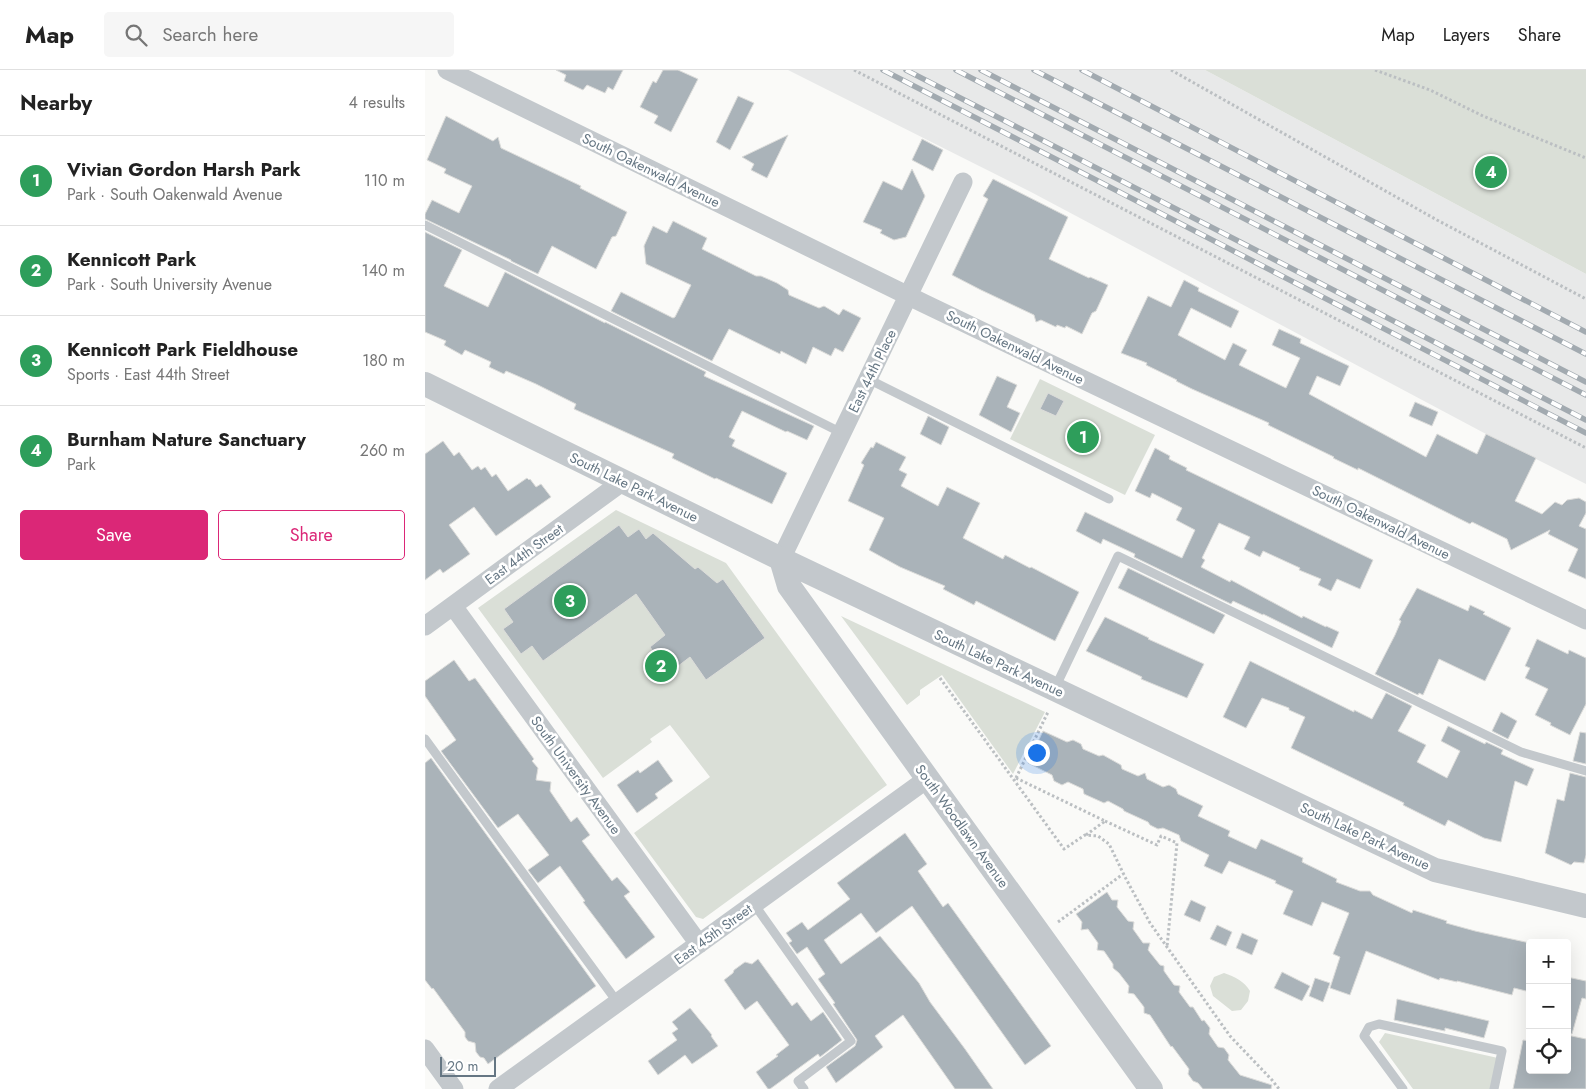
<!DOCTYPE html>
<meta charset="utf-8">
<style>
:root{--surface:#fff;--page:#f6f6f6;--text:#222;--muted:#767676;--line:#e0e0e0;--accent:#db2777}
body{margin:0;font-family:Jost,sans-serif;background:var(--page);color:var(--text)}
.controls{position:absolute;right:15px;bottom:15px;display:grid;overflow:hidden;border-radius:5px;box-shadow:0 5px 20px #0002}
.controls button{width:45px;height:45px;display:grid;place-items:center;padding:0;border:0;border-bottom:1px solid var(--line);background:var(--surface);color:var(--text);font:25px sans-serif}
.scale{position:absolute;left:15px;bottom:12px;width:56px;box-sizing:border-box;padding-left:5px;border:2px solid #657683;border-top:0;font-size:14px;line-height:18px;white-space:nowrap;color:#657683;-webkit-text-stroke:4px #fff;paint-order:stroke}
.you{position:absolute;left:611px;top:682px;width:18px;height:18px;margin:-12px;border:4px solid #fff;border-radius:50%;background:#1a73e8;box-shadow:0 0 0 8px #1a73e833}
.badge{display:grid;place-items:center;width:32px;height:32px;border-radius:50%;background:var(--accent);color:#fff;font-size:16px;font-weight:700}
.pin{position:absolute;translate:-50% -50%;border:2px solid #fff;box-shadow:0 1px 5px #0006}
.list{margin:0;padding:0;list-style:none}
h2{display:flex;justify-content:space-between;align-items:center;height:65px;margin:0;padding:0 20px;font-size:21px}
h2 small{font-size:16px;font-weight:400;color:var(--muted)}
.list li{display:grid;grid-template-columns:32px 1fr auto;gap:15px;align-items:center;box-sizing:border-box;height:90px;padding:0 20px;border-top:1px solid var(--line)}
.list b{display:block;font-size:19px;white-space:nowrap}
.list p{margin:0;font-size:16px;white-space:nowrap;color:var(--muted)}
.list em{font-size:16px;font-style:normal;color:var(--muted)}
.actions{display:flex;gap:10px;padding:15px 20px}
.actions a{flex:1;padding:11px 0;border:1px solid var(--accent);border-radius:5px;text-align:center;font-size:18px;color:var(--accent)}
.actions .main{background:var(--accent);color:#fff}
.icon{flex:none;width:28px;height:28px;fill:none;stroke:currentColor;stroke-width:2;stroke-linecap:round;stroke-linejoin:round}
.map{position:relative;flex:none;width:1161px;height:1019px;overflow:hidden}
header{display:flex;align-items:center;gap:30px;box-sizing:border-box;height:70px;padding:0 25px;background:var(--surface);border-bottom:1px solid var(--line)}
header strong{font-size:24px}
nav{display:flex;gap:28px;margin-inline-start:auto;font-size:18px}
.search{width:350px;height:45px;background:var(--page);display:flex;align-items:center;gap:12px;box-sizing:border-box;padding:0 18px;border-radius:5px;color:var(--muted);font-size:19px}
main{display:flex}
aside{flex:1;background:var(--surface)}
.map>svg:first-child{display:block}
.built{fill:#e8e9e9}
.green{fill:#dadfd7}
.building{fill:#aab3b9;stroke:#dcdcda}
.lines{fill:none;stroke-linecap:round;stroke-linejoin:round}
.path{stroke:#bbbfc2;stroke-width:3;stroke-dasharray:2.5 2.5;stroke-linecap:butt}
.service{stroke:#c3c8cc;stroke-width:9}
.minor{stroke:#c3c8cc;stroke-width:19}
.tertiary{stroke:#c3c8cc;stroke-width:24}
.rail-casing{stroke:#a2aab0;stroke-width:5.5}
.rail{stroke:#fff;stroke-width:4;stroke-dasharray:11;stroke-linecap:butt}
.labels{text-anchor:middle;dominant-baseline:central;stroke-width:5;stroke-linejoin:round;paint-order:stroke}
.street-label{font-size:14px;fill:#657683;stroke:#fff}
</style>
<header>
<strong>Map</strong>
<div class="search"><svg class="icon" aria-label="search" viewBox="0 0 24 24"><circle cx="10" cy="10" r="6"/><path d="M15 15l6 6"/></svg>Search here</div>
<nav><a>Map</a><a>Layers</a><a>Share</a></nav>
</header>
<main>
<aside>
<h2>Nearby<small>4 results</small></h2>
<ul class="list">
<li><span class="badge" style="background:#2e9e5b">1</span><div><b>Vivian Gordon Harsh Park</b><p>Park · South Oakenwald Avenue</p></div><em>110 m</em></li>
<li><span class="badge" style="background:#2e9e5b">2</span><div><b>Kennicott Park</b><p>Park · South University Avenue</p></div><em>140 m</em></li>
<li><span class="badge" style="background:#2e9e5b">3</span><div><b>Kennicott Park Fieldhouse</b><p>Sports · East 44th Street</p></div><em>180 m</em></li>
<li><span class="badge" style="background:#2e9e5b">4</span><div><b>Burnham Nature Sanctuary</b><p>Park</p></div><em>260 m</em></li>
</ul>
<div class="actions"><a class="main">Save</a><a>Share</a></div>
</aside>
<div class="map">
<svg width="1161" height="1019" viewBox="0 0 1161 1019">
<rect width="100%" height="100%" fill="#fafaf8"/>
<!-- built -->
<path class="built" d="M363,0H780L1161,204V414L1061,364L606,122Z"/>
<!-- green -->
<path class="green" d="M780,0H1161V204Z
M615,309L730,365L700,425L585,369Z
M191,440L301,493L462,715L278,849L271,847L209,763L285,707L245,655L225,669L227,672L178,708L53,538Z
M416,546L620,642L588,704L517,605L495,620V625L482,635Z
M799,903C810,907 819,911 825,921L823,931L816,940L807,941L788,926L785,916L789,907Z
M960,963L1073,988L1065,1019H988L954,972Z"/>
<!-- building -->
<path class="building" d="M131,0H198L188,20L183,17L180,23L162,15L158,20L139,11L141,5Z
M238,0H253L273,9L246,62L229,53L233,46L215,37L228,11L231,13Z
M313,26L329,33L305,80L291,72Z
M21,46L68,71L73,67L76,78L156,116L155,118L202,142L191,166L187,167L171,199L127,176L113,204L86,191V190L0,149V144L7,130L34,143L47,116L19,103L21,99L2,90Z
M363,65L342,108L326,100L329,94L317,87Z
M497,69L518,80L508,101L487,90Z
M487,99L500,126L481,167L469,170L455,163L457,160L438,152L458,111L477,120Z
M568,109L643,147L624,189L664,208L665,207L683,215L671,241L667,243L657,264L641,256L640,258L632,255L631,257L616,250L611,252L609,245L556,220L527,205L563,129L558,126Z
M248,151L282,168L277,179L331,206H336L352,213L363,220L364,225L394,238L399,236L414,245L418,239L436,248L418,282L410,278L406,286L388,277L381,294L356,281L355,284L304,259L287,291L186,241L196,222L248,248L250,247L266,215L221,194L219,176L228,156L242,163Z
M0,162L37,180L19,216L63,237L80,202L180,253V252L281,302L279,306L389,356L382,370L362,361L361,362L317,341L304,367L310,370L307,376L362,403L347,434L291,408L290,409L247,388L249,384L149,339L151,334L111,314L81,301L79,304L64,297L66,292L40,280L37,285L19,275L21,271L0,262Z
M759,210L774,218L773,221L814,241L806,258L766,238L753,265L800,290L808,273L822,280L814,295L861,318L875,288L847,275L854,259L876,269L875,273L924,296L915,316L892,306L884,324L1001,387L1012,364L1052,384L1061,364L1111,388L1090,431L1117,444L1130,432L1137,435L1142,430L1154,428L1161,432V443L1154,456L1161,459V509L1143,501L1153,479L1123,464L1125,460L1086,480L1082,469L1047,452L1045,454L933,398V400L908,388L909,387L843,355L844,353L767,319L751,311L752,310L721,295L722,293L696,283L723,226L746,237Z
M572,306L592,315L582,337L595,343L586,362L554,345Z
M623,323L639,331L631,346L615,339Z
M990,332L1013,342L1007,356L984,346Z
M503,346L524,357L516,375L495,364Z
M18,371L29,386L34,382L47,400L53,396L56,400L60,397L67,407L71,404L83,421L102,408L104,410L105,409L111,417L116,414L126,427L71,466L49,437L24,455L45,484L18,503L15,499L0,510V384Z
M451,372L481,387L474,400L482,404L476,416L513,436L522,417L555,433L538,468L578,489L580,485L605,498L606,497L654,522L630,571L551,531L549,535L518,519L520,516L475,497L444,480L459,448L423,431L439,395L436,393L446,377L448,378Z
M730,378L745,386L744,389L762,398L761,400L948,490L935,519L912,509L906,521L893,515L896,509L874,500L875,498L838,481L835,487L819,479L825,467L794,453L777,488L780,490L776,497L805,512L806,510L877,548L878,546L901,557V556L914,562L907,578L838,544V545L808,531L806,534L709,487L710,484L678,469L676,474L651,461L660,442L757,488L770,460L751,450L757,438L727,423L725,428L710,421Z
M194,455L203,467L214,459L221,469L228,463L270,499L273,497L292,513L298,509L340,568L281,610L265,587L244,603L225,577L240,565L211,524L118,591L107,576L96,584L78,559L88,552L79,539Z
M703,498L800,545L789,564L693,518Z
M992,518L1043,541L1045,535L1060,542L1058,544L1086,558L1060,611L1014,589L998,625L994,623L993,625L950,604L970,565L976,551L974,550Z
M680,547L724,568L723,569L779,594L762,628L716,609L717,607L661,581Z
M1112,569L1143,584L1144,580L1161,588V634L1145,665L1125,655L1126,653L1110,645L1123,619L1100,608L1105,598L1100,596Z
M29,590L44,611L50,608L109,689L107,691L113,698L111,710L126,712L125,721L146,752L152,747L165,765L157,771L187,811L192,807L205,822L199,826L230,867L201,889L158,832L160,831L135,796L113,813L103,800L124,785L93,744L73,758L16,681L31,670L0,626V611Z
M825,591L929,642V640L947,649L961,623L987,636L973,661L1001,675L992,692L1022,708L1035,681L1016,671L1023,656L1060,674L1061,672L1078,680L1076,684L1109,699L1102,716L1090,711L1076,772L1059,768L1023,750L1020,756L978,735L979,733L866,678L880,647L864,640V638L837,628L821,658L798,647Z
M1076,642L1092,651L1083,669L1067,661Z
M618,661L642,672L648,670L656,674L658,679L674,686L678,685L696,695L697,699L713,706L720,703L722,709L738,717L744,715L751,719L753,724L778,736L773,746L805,761L803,766L831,779L836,769L878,788L877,792L912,809L911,812L935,821H945L948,825L987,843L988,840L1022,851L1021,853L1050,861L1105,873V922L1089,918L1087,925L1032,911V912L1015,908L1014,910L941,881L925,925L905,918L915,887L908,884L924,843L897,832L887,856L858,844L868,821L850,813L851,811L804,791L797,804L779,796L784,785L756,771L754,765L738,758L733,759L725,755L723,752L699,741L698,739L683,731L679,733L659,724L658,719L643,712L637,715L629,711L627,705L603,693Z
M1155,662L1161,663V694L1148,691Z
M6,688L171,916L63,994L59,988L55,987L51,982L50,973L43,971L40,967V962L8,918L7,919L0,910V693Z
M233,690L248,711L230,724L233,728L212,743L192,715L213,700L215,703Z
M1145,703L1161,707V785L1159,793L1149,792L1146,795L1120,783L1132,729L1139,731Z
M480,763L502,794L493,801L518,837L523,833L626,976L600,995L487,836L451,863L436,843L399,870L416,894L455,866L494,913L505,932L540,979L568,1019H530L478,945L450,966L458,977L411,1013L401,997L430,976L432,970L408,934L410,933L393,909L400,904L382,877L372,884L364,873L367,871L361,863L377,852L383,860L425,829L412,813Z
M682,822L687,830H693L692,837L703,851L709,852L708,859L718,873H725L723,880L735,895L739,896V901L749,915L755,916L754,922L765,937H768L777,951L779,950L785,958L784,964L793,977L799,978L804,985L803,990L815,1005L847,1015L846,1019H778L773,1013L768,1011L763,1004L764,999L747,976L746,977L725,945L719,943V937L709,924L703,923L704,916L694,903L688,898V894L679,881L672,880L673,873L663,859L656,860L657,852L651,844Z
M766,830L781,837L775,852L759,845Z
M792,855L807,862L801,876L785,869Z
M817,863L833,870L827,885L811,878Z
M333,889L367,936L372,932L386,951L398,942L417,970L395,987L393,984L345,1019H343L331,1002L353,986L351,985L364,975L332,931L320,940L299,910L308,903L309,900L320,892L327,894Z
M857,902L885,916L877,931L849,918Z
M1142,907L1161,911V929L1157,928L1147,964L1142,963Z
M890,908L905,913L898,932L884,926Z
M972,929L1064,951L1059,968L1020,958V961L969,950Z
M265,938L287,965L286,966L293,976L267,994L260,985L233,1005L223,991L252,970L247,963L253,959L247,952Z
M1142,965L1161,969V1019H1088L1098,970L1105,971V1000H1142Z"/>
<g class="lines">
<!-- path -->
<path class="path" d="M429,0L1161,378
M746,0L1012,150L1161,229
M950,0L1005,20L1058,46L1161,88
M515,608L639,779L660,765L673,766L684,774L700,807L725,853L805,966L847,1010L854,1019
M591,708L680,751L661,765
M591,708L623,642
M680,751L732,775L736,766L752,773L742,877
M633,852L698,804"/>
<!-- service -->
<path class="service" d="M0,155L417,363
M443,309L684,429
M630,618L693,486L1096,682L1161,701
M0,669L193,933
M329,834L426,971L373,1011L379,1019
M978,1019L939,966L944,957L954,954L1077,981L1069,1019"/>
<!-- minor -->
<path class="minor" d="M22,0L498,233L1161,550
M356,489L538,112
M28,536L274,874
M0,556L197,412
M0,979L29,1019
M73,1019L502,709"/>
<!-- tertiary -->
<path class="tertiary" d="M0,314L356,489L1010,800L1161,836
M356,489L364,516L726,1019"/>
<defs>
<path id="rail" d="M458,0L1161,363
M481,0L1161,350
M531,0L1161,325
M556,0L1161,312
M609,0L1161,284
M657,0L1161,262"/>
</defs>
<!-- rail casing -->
<use href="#rail" class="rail-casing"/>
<!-- rail -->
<use href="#rail" class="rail"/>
</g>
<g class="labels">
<!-- street labels -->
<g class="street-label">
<text transform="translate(226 100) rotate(26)">South Oakenwald Avenue</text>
<text transform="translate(590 277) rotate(26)">South Oakenwald Avenue</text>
<text transform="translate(447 301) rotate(-64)">East 44th Place</text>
<text transform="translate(209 417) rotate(26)">South Lake Park Avenue</text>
<text transform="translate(956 452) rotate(26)">South Oakenwald Avenue</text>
<text transform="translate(99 484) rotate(-36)">East 44th Street</text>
<text transform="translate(574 593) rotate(25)">South Lake Park Avenue</text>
<text transform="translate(151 705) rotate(54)">South University Avenue</text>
<text transform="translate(537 756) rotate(54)">South Woodlawn Avenue</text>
<text transform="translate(940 766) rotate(25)">South Lake Park Avenue</text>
<text transform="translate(288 864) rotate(-36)">East 45th Street</text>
</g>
</g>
</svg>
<div class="controls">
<button>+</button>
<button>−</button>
<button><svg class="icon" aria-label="locate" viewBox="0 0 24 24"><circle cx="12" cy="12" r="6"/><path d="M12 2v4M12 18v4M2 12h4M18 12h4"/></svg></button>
</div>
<div class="scale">20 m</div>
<div class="you"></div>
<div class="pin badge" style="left:658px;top:367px;background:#2e9e5b">1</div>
<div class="pin badge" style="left:236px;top:596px;background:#2e9e5b">2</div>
<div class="pin badge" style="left:145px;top:531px;background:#2e9e5b">3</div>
<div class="pin badge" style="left:1066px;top:102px;background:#2e9e5b">4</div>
</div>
</main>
